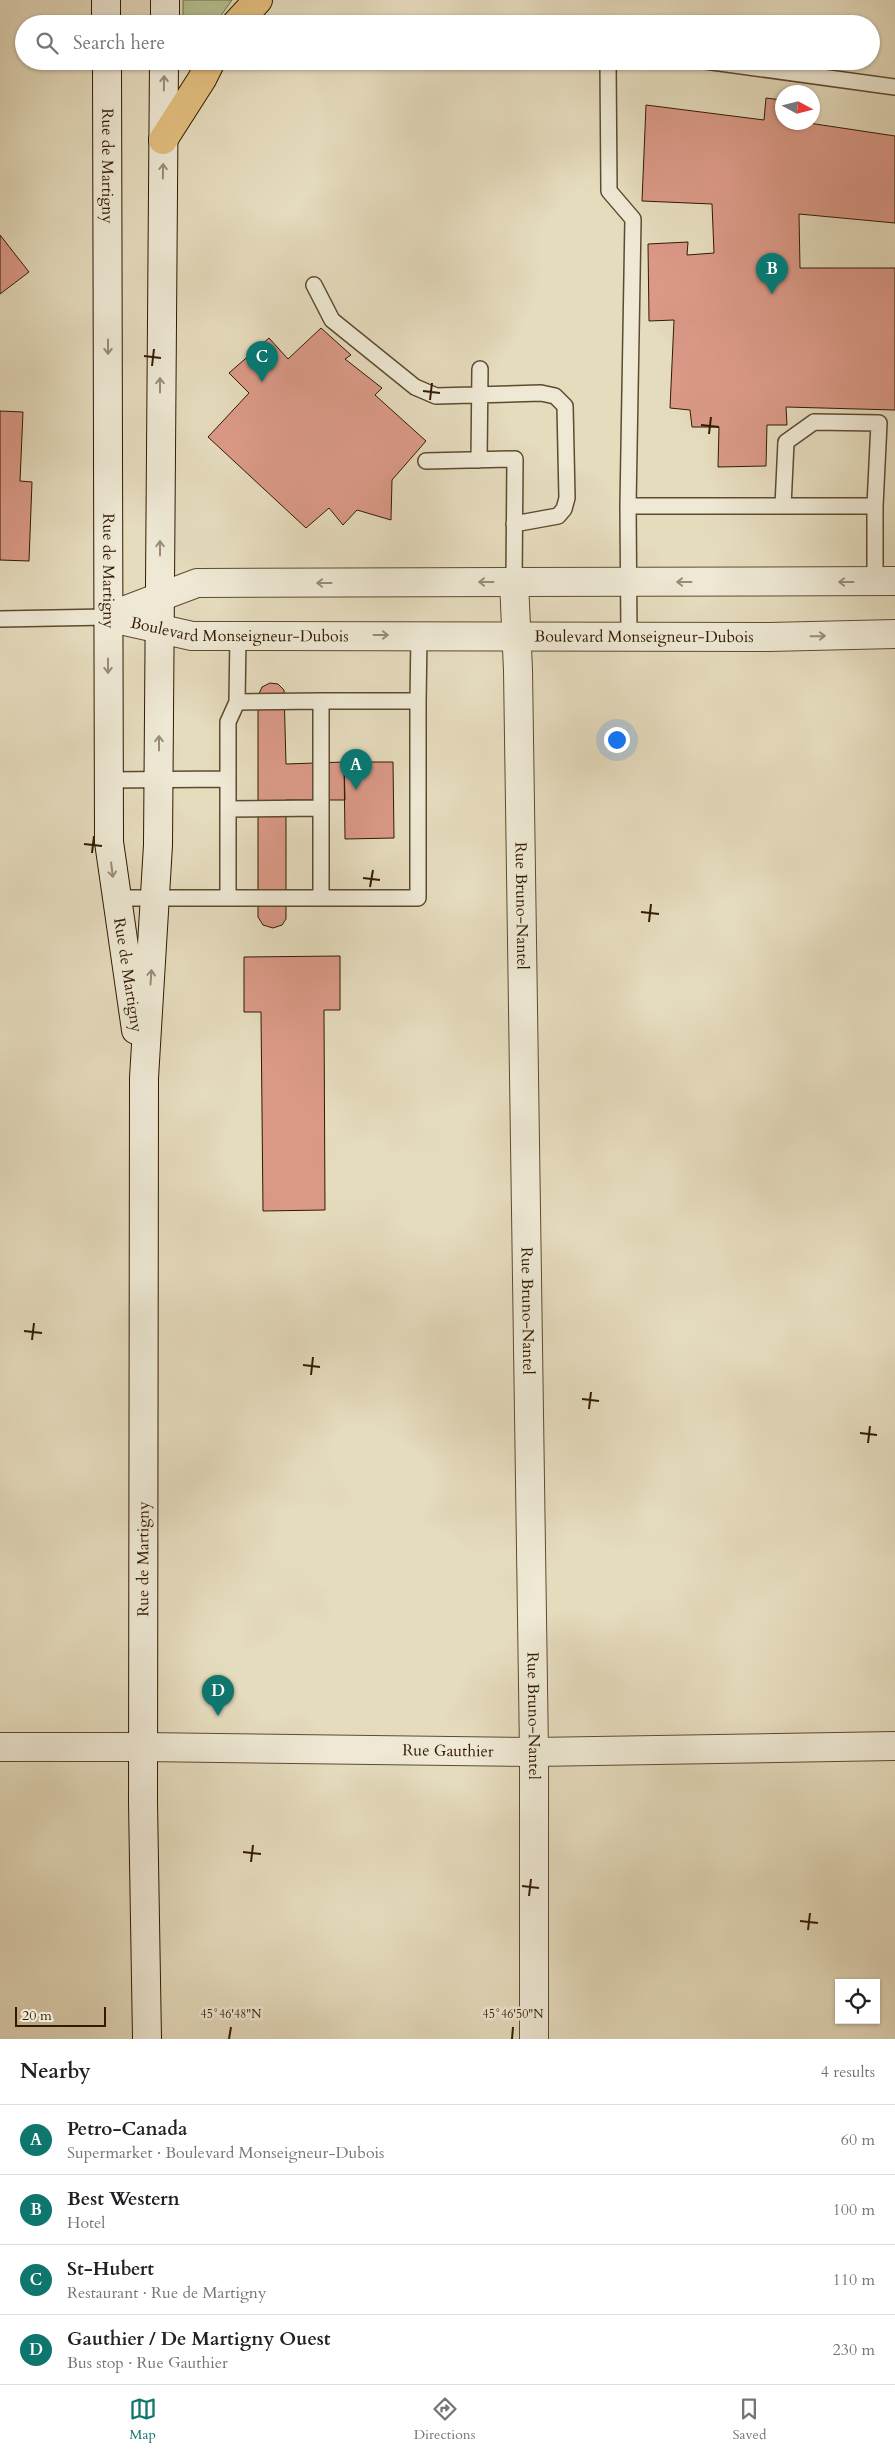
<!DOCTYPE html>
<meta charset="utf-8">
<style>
:root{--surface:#fff;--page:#f2f2f2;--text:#202124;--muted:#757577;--line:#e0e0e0;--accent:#0f766e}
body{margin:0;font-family:Cardo,serif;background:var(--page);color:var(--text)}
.controls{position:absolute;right:15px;bottom:15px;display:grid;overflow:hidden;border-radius:0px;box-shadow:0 1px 4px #0004}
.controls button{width:45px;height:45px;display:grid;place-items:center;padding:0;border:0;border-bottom:1px solid var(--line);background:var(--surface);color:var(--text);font:25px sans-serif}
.compass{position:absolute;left:775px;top:85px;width:45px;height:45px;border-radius:50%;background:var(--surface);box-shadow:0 1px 4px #0004;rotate:97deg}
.scale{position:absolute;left:15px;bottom:12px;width:91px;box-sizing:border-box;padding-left:5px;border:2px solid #311b00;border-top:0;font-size:14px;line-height:18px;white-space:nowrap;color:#311b00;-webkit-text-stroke:4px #eee8d4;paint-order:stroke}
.you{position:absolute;left:616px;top:739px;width:18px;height:18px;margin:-12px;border:4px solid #fff;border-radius:50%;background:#1a73e8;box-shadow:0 0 0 8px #1a73e833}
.badge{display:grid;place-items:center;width:32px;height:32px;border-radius:50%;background:var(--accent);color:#fff;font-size:16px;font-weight:700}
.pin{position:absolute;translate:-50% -41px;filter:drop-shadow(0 1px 2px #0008)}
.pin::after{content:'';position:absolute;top:26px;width:18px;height:15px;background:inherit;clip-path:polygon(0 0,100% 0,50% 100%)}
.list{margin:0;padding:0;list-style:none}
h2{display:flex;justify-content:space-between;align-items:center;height:65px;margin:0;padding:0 20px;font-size:21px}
h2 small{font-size:16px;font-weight:400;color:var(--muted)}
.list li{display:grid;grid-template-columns:32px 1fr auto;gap:15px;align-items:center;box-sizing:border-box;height:70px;padding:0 20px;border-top:1px solid var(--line)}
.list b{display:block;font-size:19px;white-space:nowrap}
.list p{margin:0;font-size:16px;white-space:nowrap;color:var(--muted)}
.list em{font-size:16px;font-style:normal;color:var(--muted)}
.icon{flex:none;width:28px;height:28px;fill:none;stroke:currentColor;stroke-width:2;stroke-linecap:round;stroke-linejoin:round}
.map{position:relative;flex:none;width:895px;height:2039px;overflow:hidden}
.search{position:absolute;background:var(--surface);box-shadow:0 1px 4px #0004;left:15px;right:15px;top:15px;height:55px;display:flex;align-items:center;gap:12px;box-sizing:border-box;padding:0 18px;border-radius:28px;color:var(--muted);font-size:19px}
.sheet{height:345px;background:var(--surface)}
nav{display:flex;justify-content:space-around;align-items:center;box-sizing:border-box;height:70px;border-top:1px solid var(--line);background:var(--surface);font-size:14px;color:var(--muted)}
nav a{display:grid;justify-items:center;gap:2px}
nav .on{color:var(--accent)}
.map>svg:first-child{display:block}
.green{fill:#b4c092;stroke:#726e49}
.building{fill:#da9987;stroke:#311b00}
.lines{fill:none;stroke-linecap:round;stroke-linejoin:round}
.service-casing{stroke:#5e4b2f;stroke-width:18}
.minor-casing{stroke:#5e4b2f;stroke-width:30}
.tertiary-casing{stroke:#5e4b2f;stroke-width:30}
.secondary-casing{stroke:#311b00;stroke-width:30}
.motorway-casing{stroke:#311b00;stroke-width:30}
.service{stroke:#eee8d4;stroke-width:15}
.minor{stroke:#eee8d4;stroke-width:28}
.tertiary{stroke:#eee8d4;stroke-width:28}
.secondary{stroke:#eee8d4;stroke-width:28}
.motorway{stroke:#e2be7e;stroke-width:28}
.oneway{stroke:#998c75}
.ticks{fill:none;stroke:#311b00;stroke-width:2}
.labels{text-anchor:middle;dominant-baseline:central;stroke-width:5;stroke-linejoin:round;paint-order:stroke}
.street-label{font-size:16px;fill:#311b00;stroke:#eee8d4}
.ticks-label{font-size:12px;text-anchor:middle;fill:#311b00;stroke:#eee8d4;stroke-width:5;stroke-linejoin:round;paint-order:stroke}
</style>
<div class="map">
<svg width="895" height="2039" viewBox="0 0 895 2039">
<rect width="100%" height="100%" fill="#e5dbbd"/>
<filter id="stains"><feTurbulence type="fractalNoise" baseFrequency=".004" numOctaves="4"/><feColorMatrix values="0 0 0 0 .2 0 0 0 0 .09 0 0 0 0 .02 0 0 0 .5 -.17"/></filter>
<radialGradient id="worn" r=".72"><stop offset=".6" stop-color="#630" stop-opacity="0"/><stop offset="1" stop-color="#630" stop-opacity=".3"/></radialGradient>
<!-- green -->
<path class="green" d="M183,0H232L215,24H183Z"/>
<!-- building -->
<path class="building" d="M766,98L782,100V122H802L895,136V223L799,214L800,268H895V410L786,407L787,425H767L766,466L718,467L719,427H692L690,410L670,408L674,320L649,321L648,244L688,242L687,255L714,253L712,204L642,201L646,105L764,120Z
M0,235L29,272L0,294Z
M321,328L351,355L345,359L382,388L375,395L426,441L392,480L391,520L357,510L343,525L329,508L306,528L208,437L249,393L229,373L269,338L288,359Z
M0,411L23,412L20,481L32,482L29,561L0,560Z
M270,683L278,684L284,690L286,764L344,762L345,800H286V919L282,925L273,928L263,925L258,917V696L262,687Z
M344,762H393L394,838L345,839Z
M340,956V1010H324L325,1210L263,1211L261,1012H244V957Z"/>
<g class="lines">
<defs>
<path id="service" d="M608,61L609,191L633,219L628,506
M705,61L895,87
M314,285L332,320L415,387L436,396L541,393L555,396L565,406L567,498L564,509L558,516L514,524
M479,460L480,369
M426,461L515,459L514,582
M783,506L786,442L814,422L879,423L875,506
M0,619L107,617
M629,635L628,506H875V582
M238,636L237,702L321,701
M228,779V722L237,702
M109,780L228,779V898
M228,809L321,808
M116,898H321V701H418L419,635
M321,898H418V695"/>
<g id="minor">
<path id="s1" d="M514,582L518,670L534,1752V2039"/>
<path id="s2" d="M143,1747L534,1752L895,1746"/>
</g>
<g id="tertiary">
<path d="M107,617L197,583L895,581"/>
<path id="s3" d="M107,617L192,636L769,637L895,634"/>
<path d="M0,1747H143"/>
</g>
<g id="secondary">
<path d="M106,0V24"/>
<path d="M165,24V0"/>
<path id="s4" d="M107,61L109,842L136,1030"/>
<path id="s5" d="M147,2039L143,1802L144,1078L158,845L164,61"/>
</g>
<path id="motorway" d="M236,24L258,0
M163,140L202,79L211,61"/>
</defs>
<!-- service casing -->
<use href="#service" class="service-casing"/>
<!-- minor casing -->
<use href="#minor" class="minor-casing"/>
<!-- tertiary casing -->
<use href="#tertiary" class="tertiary-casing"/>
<!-- secondary casing -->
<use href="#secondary" class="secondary-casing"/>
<!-- motorway casing -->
<use href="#motorway" class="motorway-casing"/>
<!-- service -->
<use href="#service" class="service"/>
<!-- minor -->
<use href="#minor" class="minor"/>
<!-- tertiary -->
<use href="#tertiary" class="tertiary"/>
<!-- secondary -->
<use href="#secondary" class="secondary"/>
<!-- motorway -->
<use href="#motorway" class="motorway"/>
</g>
<!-- one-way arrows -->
<defs><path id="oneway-shaft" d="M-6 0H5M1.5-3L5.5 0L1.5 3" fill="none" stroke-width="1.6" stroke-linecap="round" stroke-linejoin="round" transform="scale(1.25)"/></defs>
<g class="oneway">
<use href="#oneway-shaft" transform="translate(164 83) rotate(-89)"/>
<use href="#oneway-shaft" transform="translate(163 171) rotate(-89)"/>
<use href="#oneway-shaft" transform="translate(108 347) rotate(90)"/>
<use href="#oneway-shaft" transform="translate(160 385) rotate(-90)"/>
<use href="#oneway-shaft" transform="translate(160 548) rotate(-90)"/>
<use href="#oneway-shaft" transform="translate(486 582) rotate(180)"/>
<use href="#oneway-shaft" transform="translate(684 582) rotate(180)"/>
<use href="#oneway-shaft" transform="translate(846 582) rotate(180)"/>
<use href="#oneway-shaft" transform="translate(324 583) rotate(180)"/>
<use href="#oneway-shaft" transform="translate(381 635)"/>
<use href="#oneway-shaft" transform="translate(818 636) rotate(-1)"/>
<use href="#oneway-shaft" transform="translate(108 666) rotate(90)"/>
<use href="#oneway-shaft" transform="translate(159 743) rotate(-90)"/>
<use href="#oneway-shaft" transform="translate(112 870) rotate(83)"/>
<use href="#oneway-shaft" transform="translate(151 977) rotate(-86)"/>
</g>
<!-- ticks -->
<path class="ticks" d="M144,356L161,358M152,366L154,349M423,391L440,393M430,400L432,383M701,425L719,427M709,434L711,417M84,844L102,846M92,853L94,836M363,878L380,880M370,887L373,870M641,912L659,914M649,922L651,904M24,1331L42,1333M32,1340L34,1323M303,1365L320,1367M311,1375L313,1357M582,1399L599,1401M589,1409L591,1392M860,1433L877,1435M868,1443L870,1426M243,1852L261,1854M251,1862L253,1845M522,1886L539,1888M529,1896L531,1879M800,1921L818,1923M808,1930L810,1913M229,2039L231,2027M512,2039L513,2027"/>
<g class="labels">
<!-- street labels -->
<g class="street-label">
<text stroke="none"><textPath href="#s4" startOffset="105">Rue de Martigny</textPath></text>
<text stroke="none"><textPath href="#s4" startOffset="510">Rue de Martigny</textPath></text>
<text stroke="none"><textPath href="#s3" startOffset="134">Boulevard Monseigneur-Dubois</textPath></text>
<text stroke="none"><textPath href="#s3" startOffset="539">Boulevard Monseigneur-Dubois</textPath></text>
<text stroke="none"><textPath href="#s1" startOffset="324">Rue Bruno-Nantel</textPath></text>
<text transform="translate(128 975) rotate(81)">Rue de Martigny</text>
<text stroke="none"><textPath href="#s1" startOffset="729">Rue Bruno-Nantel</textPath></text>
<text stroke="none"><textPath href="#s5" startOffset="480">Rue de Martigny</textPath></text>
<text stroke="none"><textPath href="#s1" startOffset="1134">Rue Bruno-Nantel</textPath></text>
<text stroke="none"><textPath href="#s2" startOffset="305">Rue Gauthier</textPath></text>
</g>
</g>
<g class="ticks-label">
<text x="231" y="2018">45°46'48"N</text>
<text x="513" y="2018">45°46'50"N</text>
</g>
<rect width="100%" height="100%" filter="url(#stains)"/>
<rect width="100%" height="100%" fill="url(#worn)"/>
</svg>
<div class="controls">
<button><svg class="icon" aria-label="locate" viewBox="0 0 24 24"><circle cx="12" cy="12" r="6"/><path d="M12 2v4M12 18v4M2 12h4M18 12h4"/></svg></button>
</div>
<svg class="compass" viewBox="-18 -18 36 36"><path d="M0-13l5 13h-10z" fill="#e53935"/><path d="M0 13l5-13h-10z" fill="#757577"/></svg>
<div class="scale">20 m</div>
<div class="you"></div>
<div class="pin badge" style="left:356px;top:790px">A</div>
<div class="pin badge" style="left:772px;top:294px">B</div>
<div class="pin badge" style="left:262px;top:382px">C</div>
<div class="pin badge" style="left:218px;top:1716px">D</div>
<div class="search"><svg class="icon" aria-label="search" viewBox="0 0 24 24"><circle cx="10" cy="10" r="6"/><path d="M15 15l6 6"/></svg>Search here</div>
</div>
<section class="sheet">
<h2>Nearby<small>4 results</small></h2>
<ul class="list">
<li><span class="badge">A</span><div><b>Petro-Canada</b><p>Supermarket · Boulevard Monseigneur-Dubois</p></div><em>60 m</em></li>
<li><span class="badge">B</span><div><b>Best Western</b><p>Hotel</p></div><em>100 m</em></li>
<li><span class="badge">C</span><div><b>St-Hubert</b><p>Restaurant · Rue de Martigny</p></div><em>110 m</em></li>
<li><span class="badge">D</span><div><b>Gauthier / De Martigny Ouest</b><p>Bus stop · Rue Gauthier</p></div><em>230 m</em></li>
</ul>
</section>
<nav>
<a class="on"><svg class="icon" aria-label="map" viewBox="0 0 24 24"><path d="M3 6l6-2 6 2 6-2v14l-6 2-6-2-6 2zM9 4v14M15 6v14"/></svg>Map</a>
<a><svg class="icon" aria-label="directions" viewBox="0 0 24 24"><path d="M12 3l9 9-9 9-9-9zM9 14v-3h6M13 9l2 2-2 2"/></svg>Directions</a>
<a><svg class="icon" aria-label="saved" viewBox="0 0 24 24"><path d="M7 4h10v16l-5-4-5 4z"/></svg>Saved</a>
</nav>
